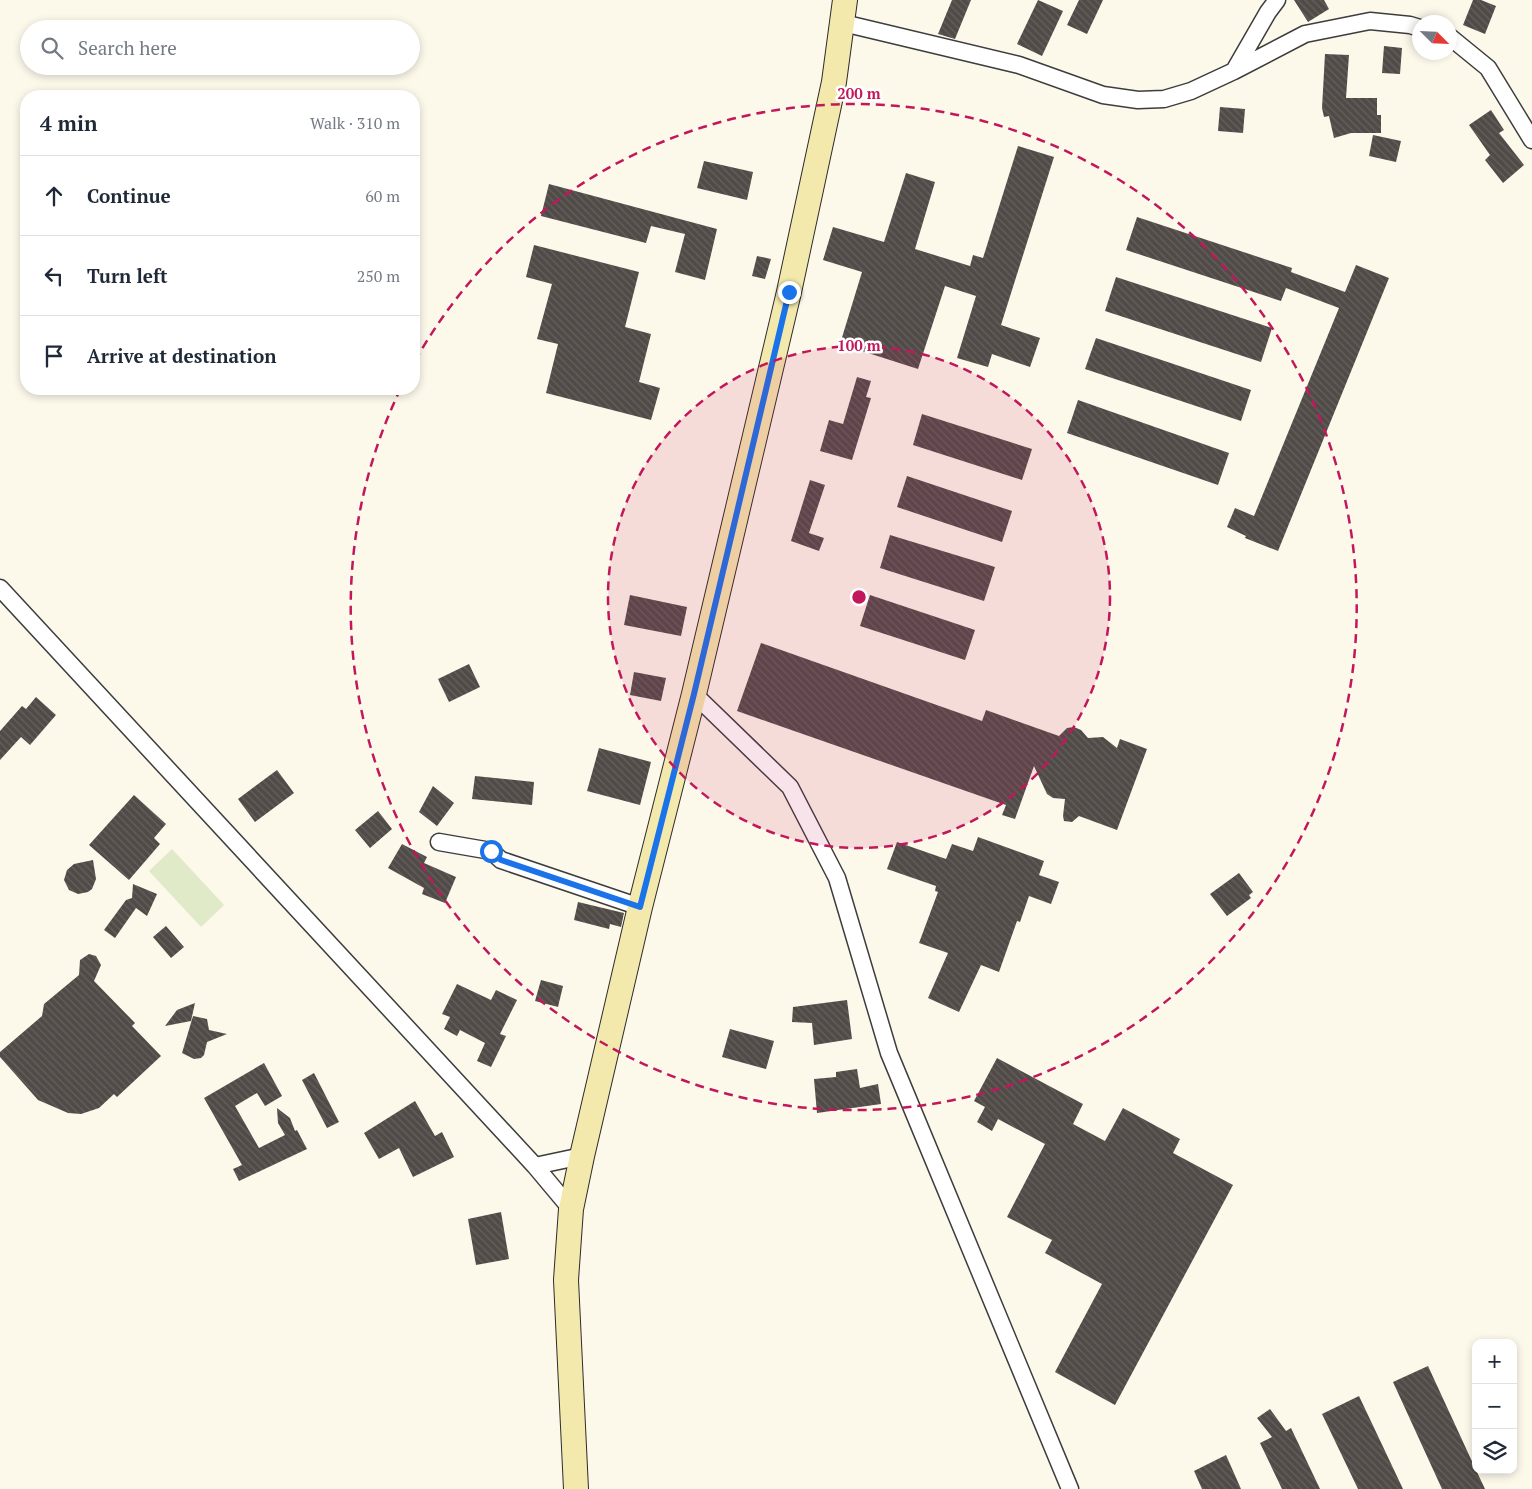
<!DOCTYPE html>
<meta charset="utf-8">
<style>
:root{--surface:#fff;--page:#f6f6f7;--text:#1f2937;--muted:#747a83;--line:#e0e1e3}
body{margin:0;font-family:"PT Serif",serif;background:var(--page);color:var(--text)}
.controls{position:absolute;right:15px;bottom:15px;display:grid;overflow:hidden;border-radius:10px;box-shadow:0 2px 8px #0003}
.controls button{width:45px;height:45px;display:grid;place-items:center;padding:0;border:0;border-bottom:1px solid var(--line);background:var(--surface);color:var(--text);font:25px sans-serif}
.compass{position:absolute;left:1412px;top:15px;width:45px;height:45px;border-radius:50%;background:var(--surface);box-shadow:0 2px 8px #0003;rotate:114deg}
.stop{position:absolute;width:15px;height:15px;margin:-11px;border:4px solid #1a73e8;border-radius:50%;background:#fff}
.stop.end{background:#1a73e8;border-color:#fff;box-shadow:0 1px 5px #0008}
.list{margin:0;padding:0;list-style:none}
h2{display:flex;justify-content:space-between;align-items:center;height:65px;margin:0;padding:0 20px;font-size:21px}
h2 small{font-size:16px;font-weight:400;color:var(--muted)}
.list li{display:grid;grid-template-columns:32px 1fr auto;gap:15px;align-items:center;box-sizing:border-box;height:80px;padding:0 20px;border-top:1px solid var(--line)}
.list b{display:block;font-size:19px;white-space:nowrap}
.list em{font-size:16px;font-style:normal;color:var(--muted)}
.icon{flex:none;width:28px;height:28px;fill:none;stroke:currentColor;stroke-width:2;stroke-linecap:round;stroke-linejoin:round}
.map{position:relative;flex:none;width:1532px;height:1489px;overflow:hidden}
.search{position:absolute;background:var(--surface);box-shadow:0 2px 8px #0003;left:20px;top:20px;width:400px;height:55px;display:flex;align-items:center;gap:12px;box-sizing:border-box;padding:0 18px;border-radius:28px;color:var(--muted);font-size:19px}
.panel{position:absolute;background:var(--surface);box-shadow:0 2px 8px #0003;left:20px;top:90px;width:400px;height:305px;border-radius:20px}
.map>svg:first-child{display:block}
.pitch{fill:#e0eac9}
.building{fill:url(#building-back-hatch)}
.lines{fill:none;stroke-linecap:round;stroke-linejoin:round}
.street-casing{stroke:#3d3d3d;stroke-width:19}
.secondary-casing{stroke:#2c2c2c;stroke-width:26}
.street{stroke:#fff;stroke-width:16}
.secondary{stroke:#f4e9ad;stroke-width:24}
.route{stroke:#1a73e8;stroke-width:6}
.ring{fill:none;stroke:#c2185b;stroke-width:2.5;stroke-dasharray:9 6}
.centre{fill:#c2185b;stroke:#fff;stroke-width:2.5}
.ring-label{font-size:15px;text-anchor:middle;font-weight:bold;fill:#c2185b;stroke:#fff;stroke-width:5;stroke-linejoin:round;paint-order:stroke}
</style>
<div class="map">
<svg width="1532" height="1489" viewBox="0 0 1532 1489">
<defs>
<pattern id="building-back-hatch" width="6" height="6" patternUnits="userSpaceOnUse" patternTransform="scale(1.25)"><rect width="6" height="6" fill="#514b48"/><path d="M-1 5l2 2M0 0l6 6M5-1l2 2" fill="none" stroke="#65605e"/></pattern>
</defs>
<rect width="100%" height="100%" fill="#fcf8ea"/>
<!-- pitch -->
<path class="pitch" d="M172,849L224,905L201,927L149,871Z"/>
<!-- building -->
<path class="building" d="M952,0H971L955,39L938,34Z
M1038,0L1063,11L1042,56L1017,44Z
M1079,0H1103L1087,34L1067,25Z
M1294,0H1324L1329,9L1308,22Z
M1473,0H1481L1496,6L1485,34L1463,25Z
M1384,46L1402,48L1400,74L1382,73Z
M1325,54L1349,55L1346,98H1377V115H1381V133H1351L1334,138L1329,116L1324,117L1322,108Z
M1220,107L1245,109L1243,133L1218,131Z
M1491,110L1504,130L1499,133L1524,165L1503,183L1485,160L1490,155L1469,125Z
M1373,135L1401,141L1396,162L1369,156Z
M1018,146L1054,157L1001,325L1040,338L1030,367L992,354L988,367L957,358L976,296L945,286L918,369L840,344L862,272L823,260L833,227L884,242L906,173L935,182L915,249L970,266L973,255L983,258Z
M704,161L753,172L747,200L697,188Z
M549,184L717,229L705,280L675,272L685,234L651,226L646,243L541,216Z
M1137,217L1292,268L1291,272L1345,292L1356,265L1389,278L1278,551L1245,538L1246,536L1227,527L1235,508L1254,516L1339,308L1286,288L1281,301L1126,250Z
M534,245L639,272L625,327L651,334L639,382L660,388L651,420L546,393L558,344L537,339L552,284L526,277Z
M757,256L771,259L765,279L752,276Z
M1116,277L1272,328L1261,362L1105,311Z
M1096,338L1251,390L1241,421L1085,369Z
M857,377L871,381L866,397L871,398L852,460L820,451L829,420L843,424Z
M1078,400L1229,453L1218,485L1067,433Z
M922,414L1032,449L1022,480L913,445Z
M907,476L1012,511L1002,542L897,507Z
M810,480L825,485L809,533L824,538L819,551L791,541Z
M890,535L995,567L984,601L880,568Z
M630,595L687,607L681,636L624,625Z
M870,595L975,630L965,660L860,626Z
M761,643L982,721L986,710L1059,736L1067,728L1074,727L1081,730L1088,738L1103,737L1117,748L1120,739L1147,749L1117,830L1079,816L1072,822L1064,821L1063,816L1065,799L1053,798L1047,794L1034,766L1015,819L1002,815L1006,805L737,711Z
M469,664L480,687L449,702L438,679Z
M634,672L666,678L661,701L630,695Z
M36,697L56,715L30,745L21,737L0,760V731L22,706L26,709Z
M599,748L651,762L640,805L587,791Z
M277,770L294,793L255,822L238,799Z
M475,776L534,782L532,805L472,799Z
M433,786L454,803L437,826L419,812Z
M134,795L166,824L154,838L160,844L129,880L89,845Z
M378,811L392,829L370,848L355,830Z
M978,837L1044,861L1039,875L1059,882L1051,904L1029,896L1020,922L1017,921L999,972L981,965L959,1012L928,998L948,953L919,943L938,892L935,891L936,886L887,869L897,842L946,859L952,844L973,851Z
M402,844L427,857L424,863L456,877L445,903L422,894L424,888L388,868Z
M93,860L96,879L92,889L88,892L78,894L69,890L64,880L67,870L74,864Z
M1239,873L1253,892L1249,895L1251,898L1227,916L1210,894Z
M133,884L157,894L147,916L136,908L115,938L104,930L126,900L132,898Z
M578,902L624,913L621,927L610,924L609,929L574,920Z
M166,926L184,947L171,958L153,937Z
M89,954L96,956L101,965L94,981L135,1023L132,1026L161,1056L117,1097L114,1094L99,1108L81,1114L68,1113L38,1100L0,1057V1052L42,1016L44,1004L79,975L80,960Z
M541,980L563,986L558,1007L535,1001Z
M457,984L491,1000L496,990L517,1000L500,1034L506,1036L491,1067L477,1061L485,1043L460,1030L457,1036L444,1029L450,1017L442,1014Z
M847,1000L852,1039L814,1045L812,1023L792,1022L793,1007Z
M195,1003L191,1021L165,1026L177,1010Z
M193,1016L207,1019L209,1030L227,1034L207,1042L204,1055L201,1058L194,1059L182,1053Z
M730,1029L774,1041L766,1069L722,1057Z
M997,1058L1083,1104L1073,1124L1105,1141L1123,1108L1180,1139L1173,1153L1233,1185L1115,1405L1055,1372L1102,1284L1045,1253L1052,1240L1007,1217L1045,1144L998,1119L992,1131L977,1122L985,1107L974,1101Z
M264,1063L282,1096L265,1106L257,1093L235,1106L259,1148L285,1135L278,1123L277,1108L290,1118L295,1131L297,1130L307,1149L239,1181L233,1169L242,1165L204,1098Z
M857,1069L860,1088L878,1084L881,1104L817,1113L814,1079L836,1077V1072Z
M314,1073L339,1122L327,1128L302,1080Z
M415,1101L435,1136L442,1132L454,1157L413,1177L399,1148L379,1159L364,1133Z
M501,1212L509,1259L476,1265L468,1219Z
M1428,1366L1476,1470L1485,1489H1442L1393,1382Z
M1359,1396L1403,1489H1358L1322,1414Z
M1270,1409L1286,1431L1291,1428L1320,1489H1282L1260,1443L1272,1437L1257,1418Z
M1226,1455L1241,1489H1202L1194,1471Z"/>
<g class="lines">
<defs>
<path id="street" d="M843,23L1019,65L1103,95L1138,100L1164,99L1191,91L1234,71L1305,34L1370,21L1410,25L1420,28
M1450,37L1488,68L1532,140
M1234,71L1268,12L1277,0
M0,588L535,1166L571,1209
M694,694L790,787L837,878L889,1053L1070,1489
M439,842L491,851L501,860L640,907
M535,1166L582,1156"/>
<path id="secondary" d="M576,1489L566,1280L571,1209L582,1156L640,907L694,694L789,292L834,82L845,0"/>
</defs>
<!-- street casing -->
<use href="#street" class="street-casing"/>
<!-- secondary casing -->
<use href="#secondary" class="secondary-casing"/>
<!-- street -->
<use href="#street" class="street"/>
<!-- secondary -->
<use href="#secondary" class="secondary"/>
</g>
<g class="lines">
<!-- route -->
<path class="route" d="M491,851L501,860L640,907L694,694L789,292"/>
</g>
<!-- distance rings -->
<circle cx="859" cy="597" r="251" fill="#c2185b" fill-opacity=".12"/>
<g class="ring">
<circle cx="859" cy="597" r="251"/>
<path d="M415 361A503 503 0 1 1 399 392"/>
</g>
<circle cx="859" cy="597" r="8" class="centre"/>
<g class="ring-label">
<text x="859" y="99">200 m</text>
<text x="859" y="351">100 m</text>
</g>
</svg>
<div class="controls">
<button>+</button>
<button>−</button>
<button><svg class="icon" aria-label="layers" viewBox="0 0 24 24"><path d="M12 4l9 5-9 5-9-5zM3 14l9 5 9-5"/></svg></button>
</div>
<svg class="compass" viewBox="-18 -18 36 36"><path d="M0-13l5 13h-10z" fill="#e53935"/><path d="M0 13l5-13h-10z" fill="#747a83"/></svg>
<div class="stop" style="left:491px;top:851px"></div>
<div class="stop end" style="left:789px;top:292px"></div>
<div class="search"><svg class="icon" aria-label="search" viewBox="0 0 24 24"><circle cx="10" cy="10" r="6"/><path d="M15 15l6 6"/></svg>Search here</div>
<section class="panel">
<h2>4 min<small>Walk · 310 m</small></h2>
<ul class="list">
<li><svg class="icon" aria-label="ahead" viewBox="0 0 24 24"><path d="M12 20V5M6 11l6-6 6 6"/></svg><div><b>Continue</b></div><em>60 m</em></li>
<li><svg class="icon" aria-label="left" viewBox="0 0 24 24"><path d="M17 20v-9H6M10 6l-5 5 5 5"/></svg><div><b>Turn left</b></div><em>250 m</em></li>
<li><svg class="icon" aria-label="arrive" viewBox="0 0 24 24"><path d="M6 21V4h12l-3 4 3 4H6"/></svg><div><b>Arrive at destination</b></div></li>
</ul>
</section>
</div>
